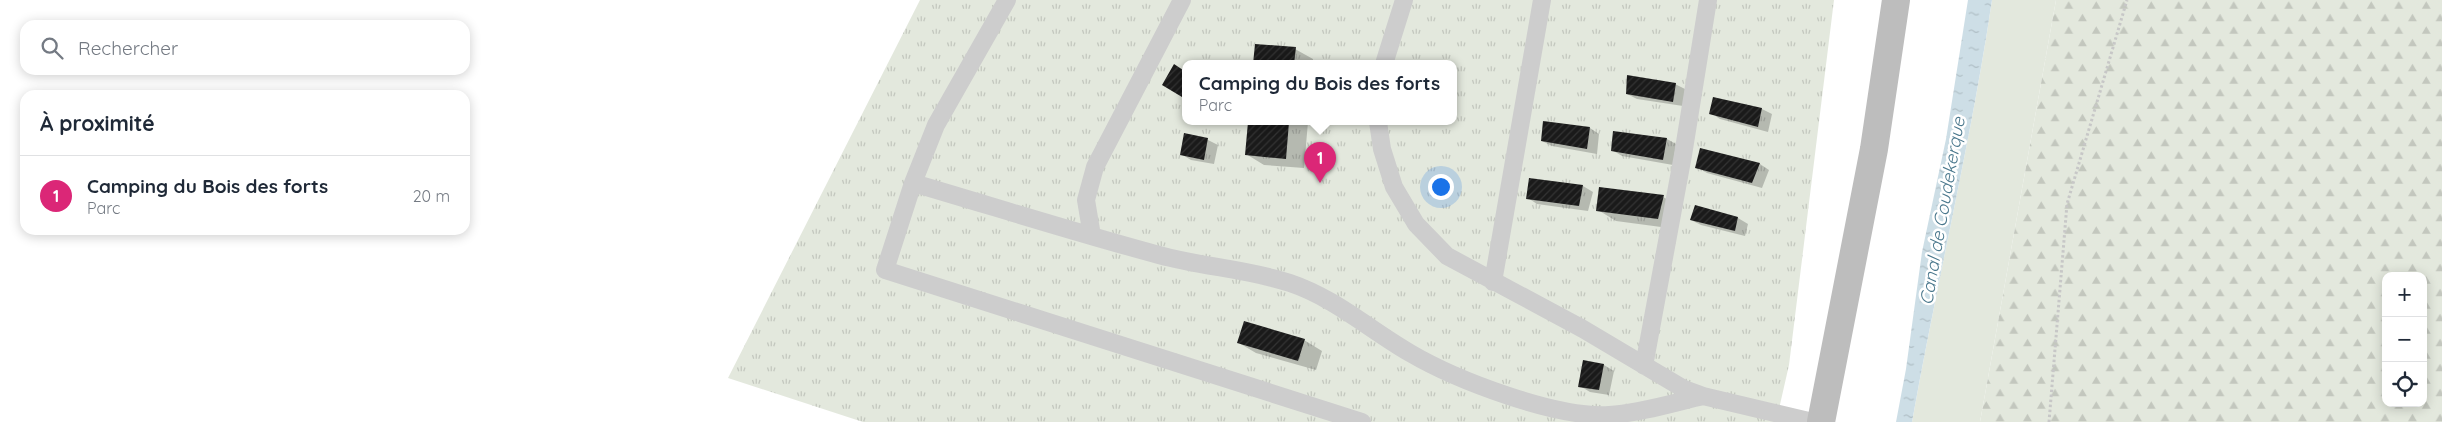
<!DOCTYPE html>
<html lang="fr">
<meta charset="utf-8">
<style>
:root{--surface:#fff;--page:#f6f6f7;--text:#1f2937;--muted:#747a83;--line:#e0e1e3;--accent:#db2777}
body{margin:0;font-family:Quicksand,sans-serif;background:var(--page);color:var(--text)}
.controls{position:absolute;right:15px;bottom:15px;display:grid;overflow:hidden;border-radius:10px;box-shadow:0 2px 12px #0003}
.controls button{width:45px;height:45px;display:grid;place-items:center;padding:0;border:0;border-bottom:1px solid var(--line);background:var(--surface);color:var(--text);font:25px sans-serif}
.you{position:absolute;left:1440px;top:186px;width:18px;height:18px;margin:-12px;border:4px solid #fff;border-radius:50%;background:#1a73e8;box-shadow:0 0 0 8px #1a73e833}
.badge{display:grid;place-items:center;width:32px;height:32px;border-radius:50%;background:var(--accent);color:#fff;font-size:16px;font-weight:700}
.pin{position:absolute;translate:-50% -41px;filter:drop-shadow(0 1px 2px #0008)}
.pin::after{content:'';position:absolute;top:26px;width:18px;height:15px;background:inherit;clip-path:polygon(0 0,100% 0,50% 100%)}
.popup{position:absolute;left:1182px;top:60px;width:275px;height:65px;box-sizing:border-box;display:grid;place-content:center;border-radius:10px;background:var(--surface);filter:drop-shadow(0 1px 4px #0005);font-size:16px;white-space:nowrap;color:var(--muted)}
.popup b{font-size:19px;color:var(--text)}
.popup::after{content:'';position:absolute;left:50%;top:100%;margin-left:-10px;border:10px solid transparent;border-top-color:var(--surface)}
.list{margin:0;padding:0;list-style:none}
h2{display:flex;justify-content:space-between;align-items:center;height:65px;margin:0;padding:0 20px;font-size:21px}
h2 small{font-size:16px;font-weight:400;color:var(--muted)}
.list li{display:grid;grid-template-columns:32px 1fr auto;gap:15px;align-items:center;box-sizing:border-box;height:80px;padding:0 20px;border-top:1px solid var(--line)}
.list b{display:block;font-size:19px;white-space:nowrap}
.list p{margin:0;font-size:16px;white-space:nowrap;color:var(--muted)}
.list em{font-size:16px;font-style:normal;color:var(--muted)}
.icon{flex:none;width:28px;height:28px;fill:none;stroke:currentColor;stroke-width:2;stroke-linecap:round;stroke-linejoin:round}
.map{position:relative;flex:none;width:2442px;height:422px;overflow:hidden}
.search{position:absolute;background:var(--surface);box-shadow:0 2px 12px #0003;left:20px;top:20px;width:450px;height:55px;display:flex;align-items:center;gap:12px;box-sizing:border-box;padding:0 18px;border-radius:15px;color:var(--muted);font-size:19px}
.panel{position:absolute;background:var(--surface);box-shadow:0 2px 12px #0003;left:20px;top:90px;width:450px;height:145px;border-radius:15px}
.map>svg:first-child{display:block}
.green{fill:#e3e8dd}
.forest{fill:url(#forest-firs);fill-rule:evenodd}
.park{fill:url(#park-tufts);fill-rule:evenodd}
.water{fill:url(#water-ripples)}
.shadow{fill:#0003}
.building{fill:url(#building-hatch)}
.lines{fill:none;stroke-linecap:round;stroke-linejoin:round}
.path{stroke:#c7c7c7;stroke-width:3;stroke-dasharray:2.5 2.5;stroke-linecap:butt}
.lane{stroke:#cdcdcd;stroke-width:18}
.secondary{stroke:#bdbdbd;stroke-width:28}
.labels{text-anchor:middle;dominant-baseline:central;stroke-width:5;stroke-linejoin:round;paint-order:stroke}
.water-label{font-size:18px;font-style:italic;fill:#49778c;stroke:#fff}
</style>
<div class="map">
<svg width="2442" height="422" viewBox="0 0 2442 422">
<defs>
<pattern id="forest-firs" width="22" height="20" patternUnits="userSpaceOnUse" patternTransform="scale(1.25)"><rect width="22" height="20" fill="#e3e8dd"/><path d="M5 1l3.5 6h-7zM16 11l3.5 6h-7z" fill="#c3c7be"/></pattern>
<pattern id="park-tufts" width="24" height="20" patternUnits="userSpaceOnUse" patternTransform="scale(1.25)"><rect width="24" height="20" fill="#e3e8dd"/><path d="M3 7l-1-3M5 7V3M7 7l1-3M15 17l-1-3M17 17v-4M19 17l1-3" fill="none" stroke="#c3c7be"/></pattern>
<pattern id="water-ripples" width="26" height="14" patternUnits="userSpaceOnUse" patternTransform="scale(1.25)"><rect width="26" height="14" fill="#cddee6"/><path d="M2 4q2-2 4 0t4 0M15 11q2-2 4 0t4 0" fill="none" stroke="#b0bfc6"/></pattern>
<pattern id="building-hatch" width="6" height="6" patternUnits="userSpaceOnUse" patternTransform="scale(1.25)"><rect width="6" height="6" fill="#1a1a1a"/><path d="M-1 1l2-2M0 6l6-6M5 7l2-2" fill="none" stroke="#333"/></pattern>
</defs>
<rect width="100%" height="100%" fill="#fff"/>
<!-- green -->
<path class="green" d="M1992,0H2056L1980,422H1912C1937,281 1971,142 1992,0Z"/>
<!-- forest -->
<path class="forest" d="M2056,0H2442V422H1980ZM2386,276H2423V403H2386Z"/>
<!-- park -->
<path class="park" d="M920,0H1834L1789,365L1776,422H863L728,378ZM1186,64H1454V122H1186Z"/>
<!-- water -->
<path class="water" d="M1968,0H1992C1971,142 1937,281 1912,422H1896L1906,369L1922,252L1946,139Z"/>
<!-- shadow -->
<path class="shadow" d="M1256,46L1295,49L1313,59V64H1254Z
M1174,66L1186,73V98L1164,85Z
M1675,84L1685,89L1683,106L1637,99L1627,94Z
M1762,109L1772,114L1768,132L1720,119L1711,113Z
M1249,122H1308L1304,168L1264,165L1246,154Z
M1590,128L1599,134L1597,154L1552,146L1542,141Z
M1185,135L1208,140L1218,145L1214,164L1191,160L1181,154Z
M1667,139L1676,144L1673,165L1622,156L1612,150Z
M1701,150L1760,164L1769,170L1762,188L1707,173L1697,167Z
M1530,179L1583,186L1593,192L1588,211L1537,204L1528,198Z
M1663,197L1681,207L1676,229L1616,221L1598,210Z
M1696,206L1738,218L1748,224L1745,236L1701,225L1691,220Z
M1304,340L1322,351L1316,370L1256,353L1239,343Z
M1584,362L1604,365L1614,371L1609,395L1590,392L1580,386Z"/>
<!-- building -->
<path class="building" d="M1255,44L1296,47L1294,64H1253Z
M1174,64L1186,72V90L1182,97L1162,85Z
M1627,75L1676,83L1673,102L1626,94Z
M1713,97L1762,108L1758,127L1709,114Z
M1543,121L1590,127L1587,149L1541,141Z
M1248,122H1289L1286,159L1245,155Z
M1613,131L1667,138L1663,160L1611,151Z
M1184,133L1208,138L1204,160L1180,155Z
M1700,148L1760,163L1752,183L1695,168Z
M1529,178L1583,185L1579,206L1526,199Z
M1599,187L1664,195L1658,219L1596,211Z
M1695,205L1738,217L1735,231L1690,220Z
M1244,321L1305,339L1298,361L1237,343Z
M1583,360L1604,364L1599,390L1578,387Z"/>
<g class="lines">
<!-- path -->
<path class="path" d="M2049,422L2067,204L2127,0"/>
<!-- lane -->
<path class="lane" d="M1007,0L936,125L913,183L885,270L1362,422
M1384,64L1404,0
M1378,122L1382,149L1394,187L1416,224L1447,256L1583,329L1684,389L1703,396L1813,422
M913,183C995,207 1077,233 1159,255C1202,267 1248,269 1290,283C1335,298 1370,330 1410,353C1456,380 1555,418 1609,415C1640,413 1673,403 1703,396
M1092,236L1086,200L1095,167L1182,0
M1493,282L1542,0
M1644,366L1683,155L1708,0"/>
<!-- secondary -->
<path class="secondary" d="M1821,422L1874,149L1896,0"/>
</g>
<g class="labels">
<!-- water labels -->
<g class="water-label">
<text transform="translate(1942 211) rotate(-80)">Canal de Coudekerque</text>
</g>
</g>
</svg>
<div class="controls">
<button>+</button>
<button>−</button>
<button><svg class="icon" aria-label="locate" viewBox="0 0 24 24"><circle cx="12" cy="12" r="6"/><path d="M12 2v4M12 18v4M2 12h4M18 12h4"/></svg></button>
</div>
<div class="you"></div>
<div class="pin badge" style="left:1320px;top:183px">1</div>
<div class="popup"><b>Camping du Bois des forts</b>Parc</div>
<div class="search"><svg class="icon" aria-label="search" viewBox="0 0 24 24"><circle cx="10" cy="10" r="6"/><path d="M15 15l6 6"/></svg>Rechercher</div>
<section class="panel">
<h2>À proximité<small></small></h2>
<ul class="list">
<li><span class="badge">1</span><div><b>Camping du Bois des forts</b><p>Parc</p></div><em>20 m</em></li>
</ul>
</section>
</div>
